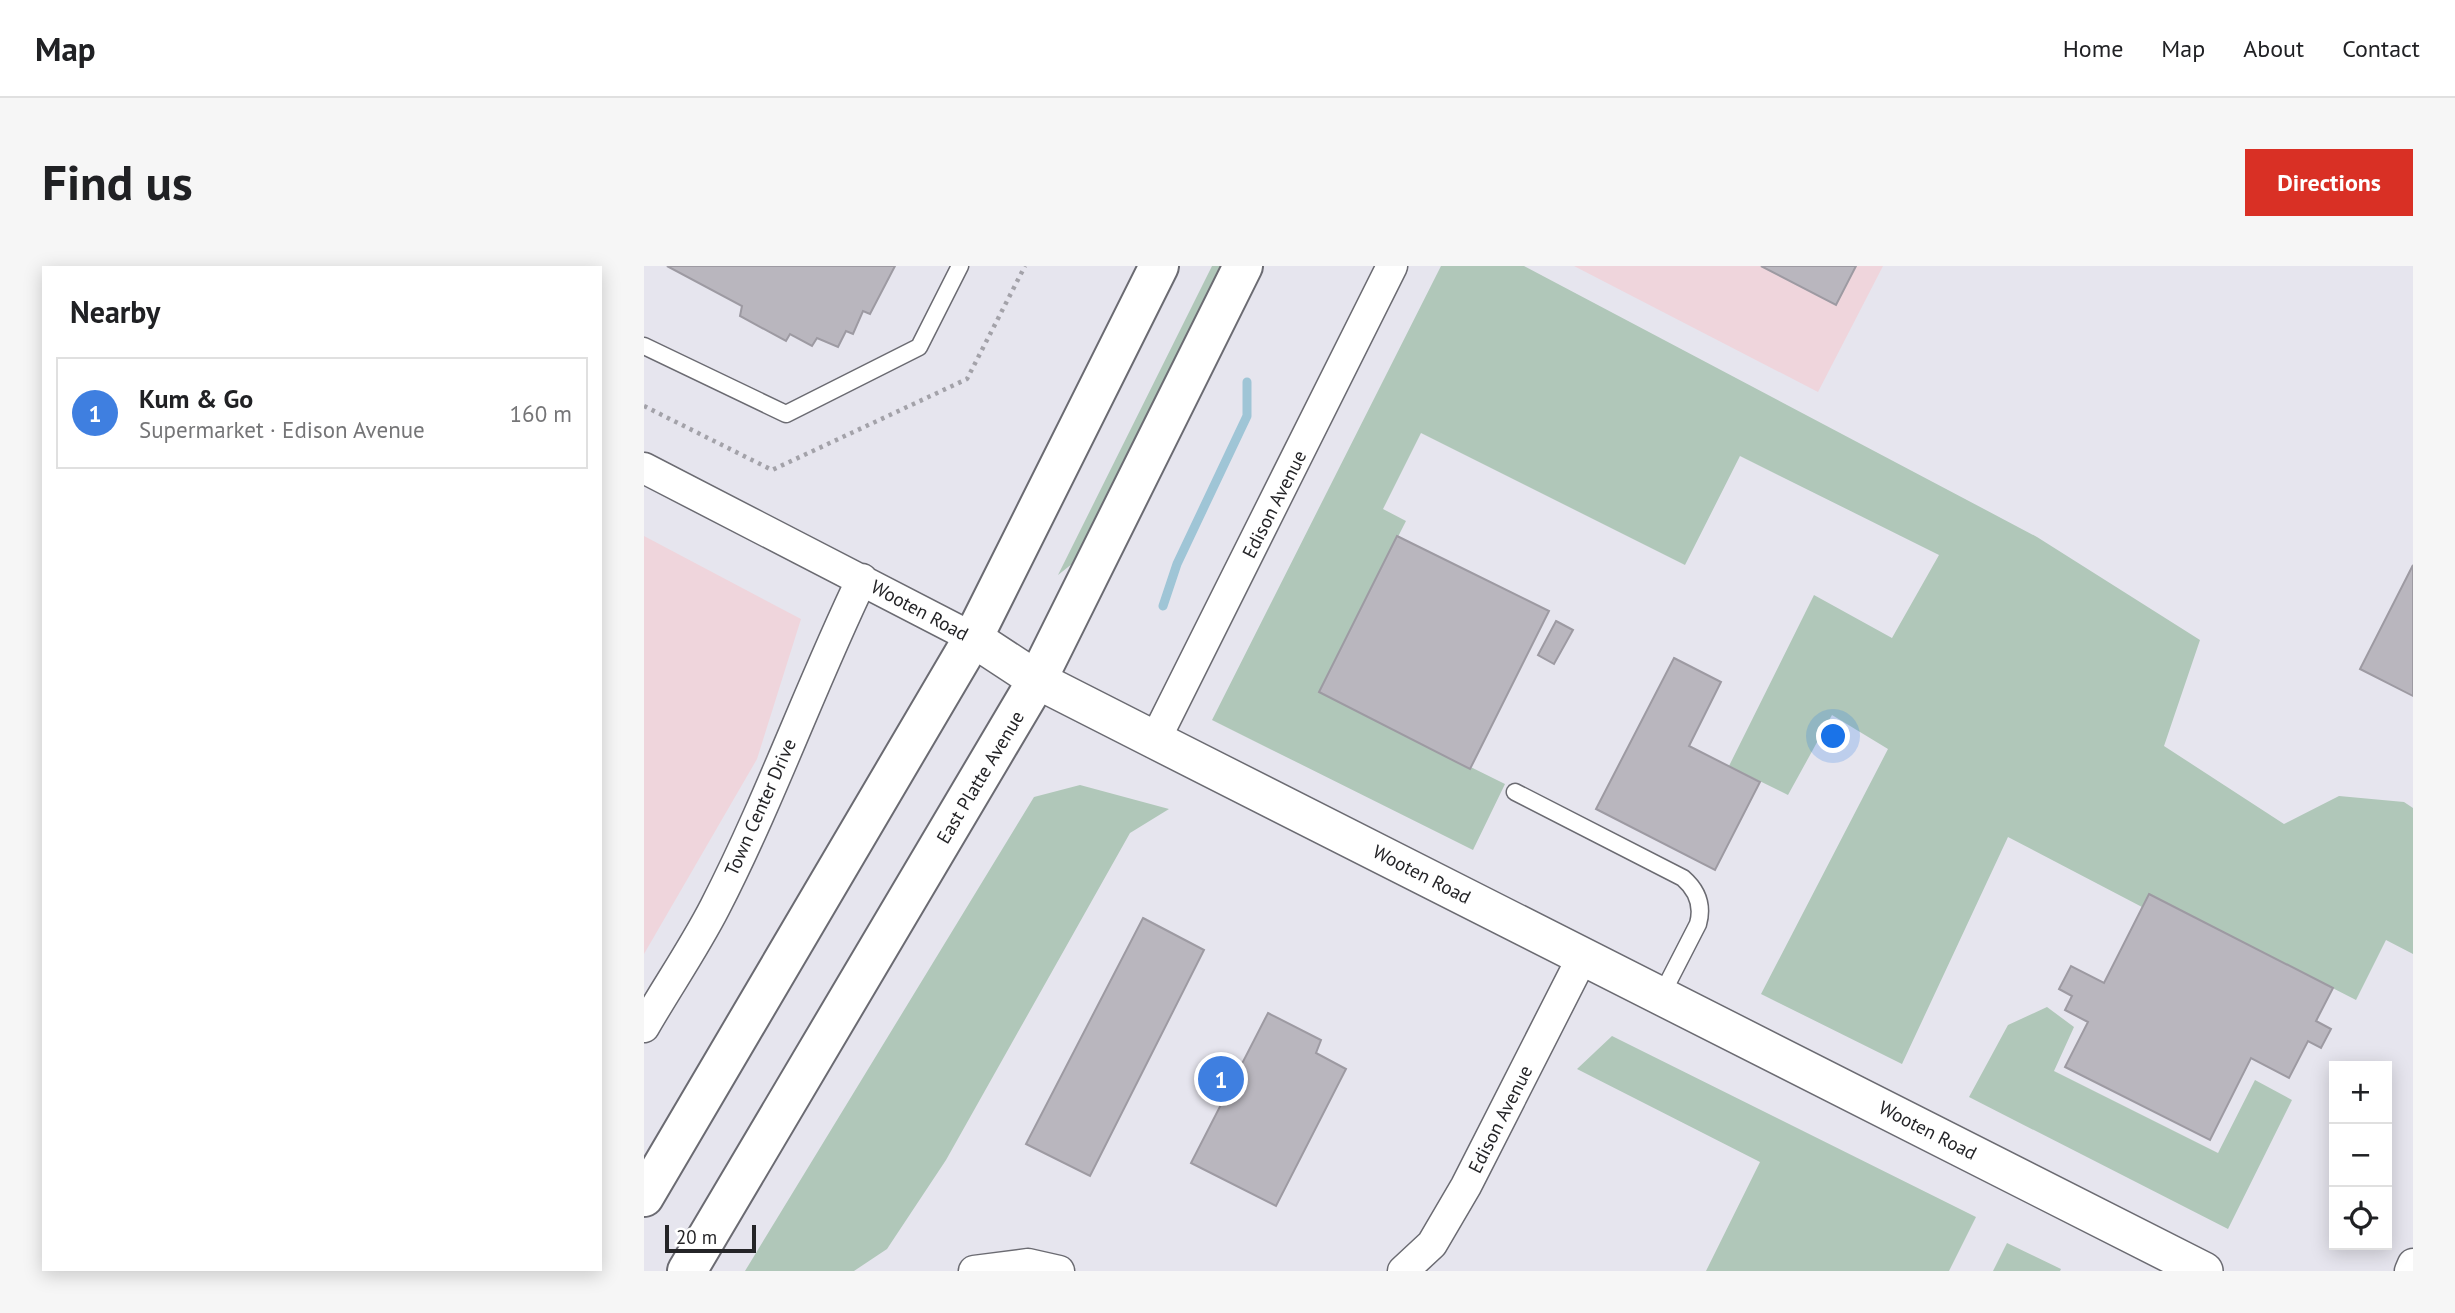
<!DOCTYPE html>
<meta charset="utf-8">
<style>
:root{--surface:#fff;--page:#f6f6f6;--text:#202124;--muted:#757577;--line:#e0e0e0;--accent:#d93025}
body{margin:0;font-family:"PT Sans",sans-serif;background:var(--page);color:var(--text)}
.controls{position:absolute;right:21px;bottom:21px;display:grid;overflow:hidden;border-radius:0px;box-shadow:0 4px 18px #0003}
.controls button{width:63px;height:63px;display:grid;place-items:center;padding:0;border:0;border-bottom:2px solid var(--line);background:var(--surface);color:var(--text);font:35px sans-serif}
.scale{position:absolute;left:21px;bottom:18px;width:91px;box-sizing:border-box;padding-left:7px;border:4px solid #242427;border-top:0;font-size:19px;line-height:24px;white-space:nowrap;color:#242427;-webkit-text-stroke:5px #fff;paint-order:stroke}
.you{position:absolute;left:1190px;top:471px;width:24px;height:24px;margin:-18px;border:5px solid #fff;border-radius:50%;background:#1a73e8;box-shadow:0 0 0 10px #1a73e833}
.badge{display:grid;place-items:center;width:46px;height:46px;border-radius:50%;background:var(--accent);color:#fff;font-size:23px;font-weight:700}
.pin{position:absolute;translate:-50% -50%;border:4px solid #fff;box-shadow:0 2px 7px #0006}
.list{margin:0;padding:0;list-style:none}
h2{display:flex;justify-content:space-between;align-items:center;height:91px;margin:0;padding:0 28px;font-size:30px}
h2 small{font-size:23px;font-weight:400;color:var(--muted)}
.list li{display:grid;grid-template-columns:46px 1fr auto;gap:21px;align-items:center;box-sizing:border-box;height:112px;margin:0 14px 14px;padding:0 14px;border:2px solid var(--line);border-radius:0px}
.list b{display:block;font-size:26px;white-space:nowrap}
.list p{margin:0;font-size:23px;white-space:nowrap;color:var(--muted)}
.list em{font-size:23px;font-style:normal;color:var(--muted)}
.icon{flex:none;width:38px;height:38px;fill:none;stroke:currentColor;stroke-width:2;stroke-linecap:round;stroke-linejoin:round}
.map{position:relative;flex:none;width:1769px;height:1005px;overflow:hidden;border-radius:0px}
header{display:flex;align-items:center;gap:42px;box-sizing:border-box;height:98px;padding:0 35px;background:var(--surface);border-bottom:2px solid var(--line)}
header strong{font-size:33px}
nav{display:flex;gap:38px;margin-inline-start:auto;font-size:24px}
.intro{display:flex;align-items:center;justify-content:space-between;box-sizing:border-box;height:168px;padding:0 42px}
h1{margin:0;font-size:49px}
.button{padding:18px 32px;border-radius:0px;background:var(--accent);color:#fff;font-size:24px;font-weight:700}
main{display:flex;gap:42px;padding:0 42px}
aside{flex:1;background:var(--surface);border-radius:0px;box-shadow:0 4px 18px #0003}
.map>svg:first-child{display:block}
.commercial{fill:#efd5dc}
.green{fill:#b0c7b9}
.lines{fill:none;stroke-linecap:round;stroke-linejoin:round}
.stream{stroke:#9fc5d6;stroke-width:9}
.building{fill:#b9b6be;stroke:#9d9aa2;stroke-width:2}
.service-casing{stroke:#6b6b72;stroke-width:19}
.minor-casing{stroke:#6b6b72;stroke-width:33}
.tertiary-casing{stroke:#6b6b72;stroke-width:40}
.trunk-casing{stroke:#6b6b72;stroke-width:42}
.path{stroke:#a3a2a9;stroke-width:4.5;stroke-dasharray:3.5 5;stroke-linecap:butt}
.service{stroke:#fff;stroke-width:16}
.minor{stroke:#fff;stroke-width:30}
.tertiary{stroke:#fff;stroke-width:37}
.trunk{stroke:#fff;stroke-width:38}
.labels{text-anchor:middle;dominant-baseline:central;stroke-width:5;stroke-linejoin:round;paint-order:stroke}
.street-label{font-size:19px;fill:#242427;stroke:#fff}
</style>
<header>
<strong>Map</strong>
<nav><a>Home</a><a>Map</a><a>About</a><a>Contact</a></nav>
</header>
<div class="intro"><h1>Find us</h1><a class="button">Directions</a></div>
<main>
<aside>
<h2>Nearby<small></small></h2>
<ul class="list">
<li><span class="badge" style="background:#3f7fe0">1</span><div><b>Kum &amp; Go</b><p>Supermarket · Edison Avenue</p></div><em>160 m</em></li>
</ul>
</aside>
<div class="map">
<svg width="1769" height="1005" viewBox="0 0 1769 1005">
<rect width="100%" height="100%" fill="#e6e5ee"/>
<!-- commercial -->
<path class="commercial" d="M930,0H1239L1174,126Z
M0,270L157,353L113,493L0,688Z"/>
<!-- green -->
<path class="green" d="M568,0H581L433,294L414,309Z
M797,0H880L1393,271L1556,374L1520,480L1640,558L1695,530L1760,536L1769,542V688L1742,674L1712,734L1505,628L1498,641L1364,571L1258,798L1117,728L1244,483L1188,449L1144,529L1085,500L1170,329L1248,372L1295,289L1096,190L1041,299L777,167L739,243L762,255L675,426L861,518L829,584L568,454Z
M436,519L525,543L486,567L302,894L243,983L210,1005H101L390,531Z
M1403,741L1430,761L1410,805L1574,887L1611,814L1648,834L1584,963L1325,831L1364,759Z
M968,770L1332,951L1305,1005H1062L1116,896L933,803Z
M1363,977L1417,1003L1416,1005H1349Z"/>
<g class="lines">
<!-- stream -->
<path class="stream" d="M519,340L533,298L603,150V116"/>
</g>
<!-- building -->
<path class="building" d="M23,0H251L226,48L219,45L209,68L202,65L194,81L173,72L168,80L146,68L142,75L96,50L98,40Z
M1117,0H1212L1192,39Z
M753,270L905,345L826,503L675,426Z
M1769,299V430L1716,403Z
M912,355L929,364L910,398L894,389Z
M1030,392L1077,416L1045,480L1116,516L1071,604L952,543Z
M1505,628L1689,722L1672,755L1687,763L1677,782L1664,775L1645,812L1607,792L1566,874L1421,801L1444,756L1421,744L1428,730L1415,723L1427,700L1460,717Z
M499,652L560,684L446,910L382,878Z
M624,747L677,774L672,787L702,803L632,940L547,897Z"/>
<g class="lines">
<defs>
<path id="service" d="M0,80L142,148L275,81L316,0
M871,526L1039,612C1054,625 1059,640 1054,658L1017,730"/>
<path id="minor" d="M0,202L329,372
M511,474L748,0
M0,761C23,721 50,682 71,641C126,534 166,421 218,313
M330,1005L384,998L415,1005
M759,1005L788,978L822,920L939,690
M1766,1005L1769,998"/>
<path id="tertiary" d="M329,372L393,414L511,474L1560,1005"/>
<path id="trunk" d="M0,931L329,372L515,0
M43,1005L393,414L599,0"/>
</defs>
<!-- service casing -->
<use href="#service" class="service-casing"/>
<!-- minor casing -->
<use href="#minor" class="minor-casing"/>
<!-- tertiary casing -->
<use href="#tertiary" class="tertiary-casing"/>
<!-- trunk casing -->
<use href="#trunk" class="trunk-casing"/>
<!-- path -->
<path class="path" d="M0,140L128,204L323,113L381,0"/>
<!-- service -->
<use href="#service" class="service"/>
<!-- minor -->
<use href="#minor" class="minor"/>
<!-- tertiary -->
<use href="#tertiary" class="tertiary"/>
<!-- trunk -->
<use href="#trunk" class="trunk"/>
</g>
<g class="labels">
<!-- street labels -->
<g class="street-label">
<text transform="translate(630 238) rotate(-63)">Edison Avenue</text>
<text transform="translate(276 344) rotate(28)">Wooten Road</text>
<text transform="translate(336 511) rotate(-59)">East Platte Avenue</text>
<text transform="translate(116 541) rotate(-66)">Town Center Drive</text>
<text transform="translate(778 608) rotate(27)">Wooten Road</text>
<text transform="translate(856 853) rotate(-63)">Edison Avenue</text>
<text transform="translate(1284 864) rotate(27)">Wooten Road</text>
</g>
</g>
</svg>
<div class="controls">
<button>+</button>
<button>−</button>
<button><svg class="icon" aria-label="locate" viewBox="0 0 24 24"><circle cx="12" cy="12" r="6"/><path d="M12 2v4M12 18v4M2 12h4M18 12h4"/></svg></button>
</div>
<div class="scale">20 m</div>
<div class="you"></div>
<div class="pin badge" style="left:577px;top:813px;background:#3f7fe0">1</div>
</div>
</main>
